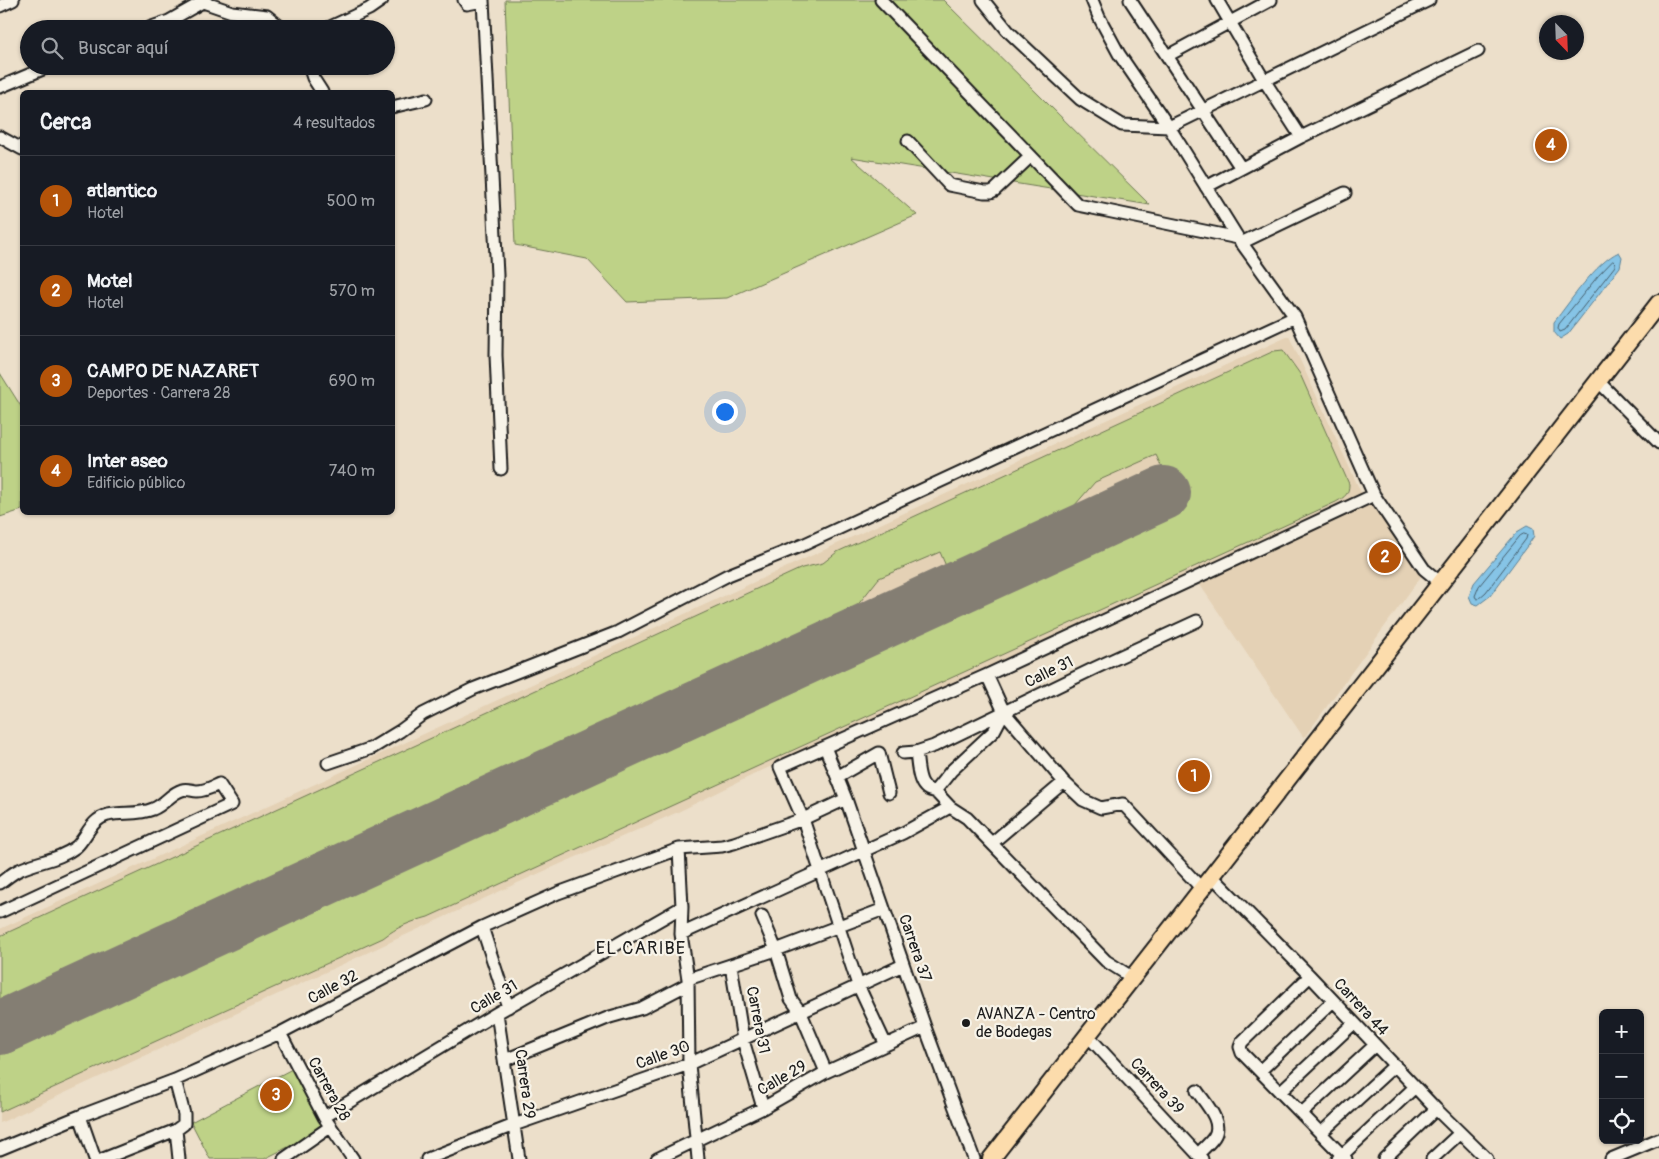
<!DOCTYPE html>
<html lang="es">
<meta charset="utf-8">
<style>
:root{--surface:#171b24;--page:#20242c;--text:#f1f3f6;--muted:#9ea1a6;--line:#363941;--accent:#b45309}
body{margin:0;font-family:Pangolin,sans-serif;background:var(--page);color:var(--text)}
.controls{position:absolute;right:15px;bottom:15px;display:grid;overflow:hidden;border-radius:8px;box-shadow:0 1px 4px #0004}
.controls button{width:45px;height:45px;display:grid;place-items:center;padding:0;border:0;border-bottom:1px solid var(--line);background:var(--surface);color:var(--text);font:25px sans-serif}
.compass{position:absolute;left:1539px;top:15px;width:45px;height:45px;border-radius:50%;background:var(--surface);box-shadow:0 1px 4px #0004;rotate:157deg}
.you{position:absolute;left:724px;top:411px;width:18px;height:18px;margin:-12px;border:4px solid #fff;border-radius:50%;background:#1a73e8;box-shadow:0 0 0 8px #1a73e833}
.badge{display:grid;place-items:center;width:32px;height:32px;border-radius:50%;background:var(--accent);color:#fff;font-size:16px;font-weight:700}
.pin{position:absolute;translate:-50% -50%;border:2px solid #fff;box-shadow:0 1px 5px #0006}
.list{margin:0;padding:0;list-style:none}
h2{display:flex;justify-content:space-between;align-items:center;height:65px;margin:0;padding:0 20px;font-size:21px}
h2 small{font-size:16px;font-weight:400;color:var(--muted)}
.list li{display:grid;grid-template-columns:32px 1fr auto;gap:15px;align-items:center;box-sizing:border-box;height:90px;padding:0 20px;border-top:1px solid var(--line)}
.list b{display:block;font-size:19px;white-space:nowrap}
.list p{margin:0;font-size:16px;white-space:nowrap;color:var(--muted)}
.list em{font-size:16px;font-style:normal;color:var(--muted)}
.icon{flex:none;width:28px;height:28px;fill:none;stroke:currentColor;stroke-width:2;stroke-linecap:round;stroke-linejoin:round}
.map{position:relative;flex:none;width:1659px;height:1159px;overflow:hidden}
.search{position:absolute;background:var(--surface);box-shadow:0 1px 4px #0004;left:20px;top:20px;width:375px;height:55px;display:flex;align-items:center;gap:12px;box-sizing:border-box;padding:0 18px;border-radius:28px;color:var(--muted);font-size:19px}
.panel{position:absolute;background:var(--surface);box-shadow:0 1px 4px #0004;left:20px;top:90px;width:375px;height:425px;border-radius:8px}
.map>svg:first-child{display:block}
.built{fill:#e4d1b5}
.green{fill:#bed287;stroke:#6d7752}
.water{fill:#86c4e6;stroke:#5c8195}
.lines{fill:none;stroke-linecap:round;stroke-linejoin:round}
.shore{stroke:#465f6d;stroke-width:1}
.runway{stroke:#847e73;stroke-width:54}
.minor-casing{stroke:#1c1c1c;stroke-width:15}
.highway-casing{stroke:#1c1c1c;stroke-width:20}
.minor{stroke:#f7f3e8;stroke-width:11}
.highway{stroke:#fcdcac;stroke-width:16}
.poi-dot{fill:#1c1c1c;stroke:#f7f3e8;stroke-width:2}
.labels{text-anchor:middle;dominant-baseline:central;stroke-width:4.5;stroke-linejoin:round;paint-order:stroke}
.street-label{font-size:16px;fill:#1c1c1c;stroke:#f7f3e8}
.poi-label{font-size:16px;fill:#1c1c1c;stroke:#f7f3e8;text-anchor:start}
.neighbourhood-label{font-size:18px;letter-spacing:1px;fill:#1c1c1c;stroke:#f7f3e8}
</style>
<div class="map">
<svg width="1659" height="1159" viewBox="0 0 1659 1159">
<rect width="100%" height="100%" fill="#ecdfca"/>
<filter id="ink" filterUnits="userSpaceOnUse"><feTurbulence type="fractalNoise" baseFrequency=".02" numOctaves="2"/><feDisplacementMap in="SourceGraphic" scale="10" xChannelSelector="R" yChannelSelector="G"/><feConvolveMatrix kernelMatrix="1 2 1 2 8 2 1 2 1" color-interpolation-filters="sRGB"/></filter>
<g filter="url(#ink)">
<!-- built -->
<path class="built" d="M1289,336L1363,497L901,710L763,770L678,812L524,880L0,1123V929Z
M1373,502L1422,575L1304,738L1198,582Z"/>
<!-- green -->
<path class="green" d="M505,0H943L1150,205L851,157L917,215L727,298L627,302L587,259L515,245Z
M1283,350L1300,374L1349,484C1349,494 1345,497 1336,502L428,917C410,922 397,927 383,938L0,1112V1049L1180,506L1156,455L1095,482L1061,521L948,571L940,552L879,578L845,621L0,1010V936L802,568L823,563L837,552L1274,351Z
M0,373L22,408V510L0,517Z
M294,1068L328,1127L264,1159H210L191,1122Z"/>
<!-- water -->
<path class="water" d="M1619,252L1622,257L1620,267L1568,334L1560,339L1554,332V322C1570,302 1596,262 1619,252Z
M1527,526L1533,529L1534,536L1530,542L1490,596L1478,605L1472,603L1469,596L1474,583L1517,532Z"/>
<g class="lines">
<!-- shore -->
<path class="shore" d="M1613,261L1615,263V266L1565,330L1560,332L1558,328L1559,324L1598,276Z
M1524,534L1527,535L1526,539L1486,592L1478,599L1476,598L1475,596L1479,586L1520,536Z"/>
<!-- runway -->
<path class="runway" d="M0,1028L1164,493"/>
<defs>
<path id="minor" d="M464,0L467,4L483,1
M483,0L497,275L496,355L501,469
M881,0L1078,205L1238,238
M983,0L1008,31L1080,99L1122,125L1169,127L1429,0
M1092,0L1099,17L1119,54L1169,127L1238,238L1295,317L1374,495L1424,569L1441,583
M1130,0L1241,168
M1217,0L1264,80L1301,137
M203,2L232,12L267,16L283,29
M0,6L13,0
M146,29L169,21L206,0
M326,29L369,9L382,0
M1167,56L1271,0
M309,66L313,78L322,92
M0,87L50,66
M392,107L426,99
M0,137L22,149
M908,141L949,185L984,192H991L995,190L1031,156
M1206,187L1301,137L1478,51
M1241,243L1345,193
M1598,381L1659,443
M987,675L1004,712L1064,782L1083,800L1101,808L1123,804L1202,889
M825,747L846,799L925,1027L974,1159
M916,752C918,765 917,791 935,791
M903,753L916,752L934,746L1095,668L1197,621
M328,763L372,748L400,731L423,714L473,689L618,632L728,575L805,544L1295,317
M837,777L879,753L889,793
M935,791L950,807L967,818L1106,961L1133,978
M935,791L951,771L994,731L1004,712
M992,843L1064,782
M679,849L682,907L681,934L688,979L689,1064L698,1159
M1212,876L1310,976L1436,1109L1487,1159
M0,883C6,879 12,873 19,870C38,861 59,860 76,847C87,837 91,819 108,815C123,812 139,815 153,809C164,805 171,793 182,790C187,788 192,791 197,791C205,791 212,787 219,784L232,804L0,912
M762,916L776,950L791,999L801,1013L826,1072
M482,927L508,1007
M681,934L903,833L950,807
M731,965L743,1040L763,1108
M1310,976L1242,1042L1240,1047L1242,1053L1346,1159
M688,979L776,950L884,909
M497,1013L519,1159
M280,1033L324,1117L353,1159
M1088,1036L1202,1159
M886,1045L858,985L803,819L780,767L987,675L1374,495
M505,1060L610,1017L642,1008L688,984
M1260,1071L1333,1001
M1197,1091C1205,1103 1224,1122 1214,1137C1210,1143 1203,1149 1198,1154
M1280,1092L1354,1023
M1302,1113L1375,1045
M80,1116L95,1159
M324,1117L497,1013L682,907
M176,1130L179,1159
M1321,1133L1395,1065
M0,1149L80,1116L175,1080L280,1033L482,927L558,893L679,849L722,846L734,843L803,819L846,799
M103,1159L176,1130L184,1124V1114L175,1080
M284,1159L330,1127
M427,1159L514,1125L689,1064L903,965
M657,1159L763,1108L826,1072L925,1027
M1338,1159L1415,1087
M1384,1159L1436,1109
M1432,1159L1460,1133
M1611,1159L1659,1139"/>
<path id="highway" d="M991,1159L1659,303"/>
</defs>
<!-- minor casing -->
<use href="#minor" class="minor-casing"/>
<!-- highway casing -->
<use href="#highway" class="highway-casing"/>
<!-- minor -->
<use href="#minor" class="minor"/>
<!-- highway -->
<use href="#highway" class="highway"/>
</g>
</g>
<!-- markers -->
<circle class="poi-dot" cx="966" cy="1023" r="5"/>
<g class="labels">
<!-- street labels -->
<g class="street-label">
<text transform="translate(1049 672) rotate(-26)">Calle 31</text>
<text transform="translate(915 948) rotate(71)">Carrera 37</text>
<text transform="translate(333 987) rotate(-28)">Calle 32</text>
<text transform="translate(494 997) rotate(-30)">Calle 31</text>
<text transform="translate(1361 1007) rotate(47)">Carrera 44</text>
<text transform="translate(758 1020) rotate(79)">Carrera 31</text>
<text transform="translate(663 1055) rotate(-20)">Calle 30</text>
<text transform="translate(782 1078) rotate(-30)">Calle 29</text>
<text transform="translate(525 1084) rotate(82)">Carrera 29</text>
<text transform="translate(1157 1086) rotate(47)">Carrera 39</text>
<text transform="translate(329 1089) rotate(61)">Carrera 28</text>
</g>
<!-- poi labels -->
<g class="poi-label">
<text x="976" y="1014">AVANZA - Centro<tspan x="976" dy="18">de Bodegas</tspan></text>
</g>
<!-- neighbourhood labels -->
<g class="neighbourhood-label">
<text x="641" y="948">EL CARIBE</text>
</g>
</g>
</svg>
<div class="controls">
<button>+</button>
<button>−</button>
<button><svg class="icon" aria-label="locate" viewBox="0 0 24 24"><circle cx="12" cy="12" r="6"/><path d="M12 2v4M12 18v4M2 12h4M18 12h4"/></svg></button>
</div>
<svg class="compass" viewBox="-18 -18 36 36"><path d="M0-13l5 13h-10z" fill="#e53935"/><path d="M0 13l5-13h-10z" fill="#9ea1a6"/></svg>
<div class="you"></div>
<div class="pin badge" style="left:1194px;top:776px">1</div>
<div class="pin badge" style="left:1385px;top:557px">2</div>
<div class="pin badge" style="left:276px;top:1095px">3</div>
<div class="pin badge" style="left:1551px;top:145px">4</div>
<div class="search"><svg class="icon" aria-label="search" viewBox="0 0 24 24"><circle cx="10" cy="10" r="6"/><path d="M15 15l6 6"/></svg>Buscar aquí</div>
<section class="panel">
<h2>Cerca<small>4 resultados</small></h2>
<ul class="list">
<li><span class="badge">1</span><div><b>atlantico</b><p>Hotel</p></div><em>500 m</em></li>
<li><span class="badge">2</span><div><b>Motel</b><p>Hotel</p></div><em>570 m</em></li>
<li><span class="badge">3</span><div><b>CAMPO DE NAZARET</b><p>Deportes · Carrera 28</p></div><em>690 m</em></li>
<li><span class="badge">4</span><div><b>Inter aseo</b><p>Edificio público</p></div><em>740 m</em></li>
</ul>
</section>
</div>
